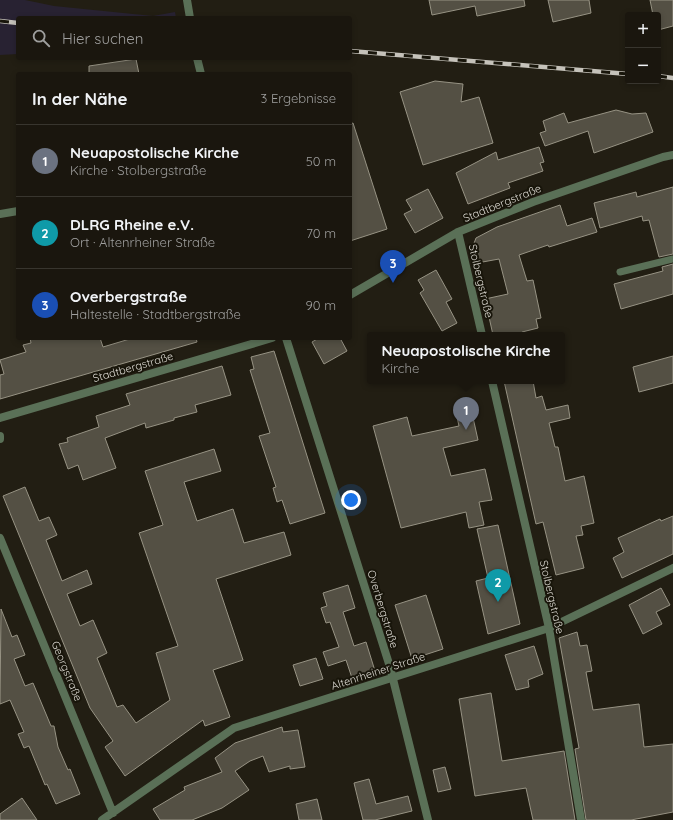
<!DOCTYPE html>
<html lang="de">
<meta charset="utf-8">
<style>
:root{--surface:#1a160e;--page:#231f17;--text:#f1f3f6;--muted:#9f9f9e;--line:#38352e;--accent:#65d467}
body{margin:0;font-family:Quicksand,sans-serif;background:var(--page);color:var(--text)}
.controls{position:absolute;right:12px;top:12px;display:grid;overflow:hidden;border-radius:4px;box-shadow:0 2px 6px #0003}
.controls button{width:36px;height:36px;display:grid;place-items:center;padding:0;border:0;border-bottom:1px solid var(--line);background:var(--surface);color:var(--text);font:20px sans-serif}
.you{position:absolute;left:351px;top:500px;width:14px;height:14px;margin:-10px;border:3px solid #fff;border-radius:50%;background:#1a73e8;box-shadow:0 0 0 6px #1a73e833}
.badge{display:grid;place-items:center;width:26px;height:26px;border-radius:50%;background:var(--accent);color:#fff;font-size:13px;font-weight:700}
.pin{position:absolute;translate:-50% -33px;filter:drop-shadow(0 1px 2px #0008)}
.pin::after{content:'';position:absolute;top:21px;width:14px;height:12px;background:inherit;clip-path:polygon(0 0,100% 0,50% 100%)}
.popup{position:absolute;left:367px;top:332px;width:198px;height:52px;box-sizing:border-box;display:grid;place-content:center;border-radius:4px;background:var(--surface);filter:drop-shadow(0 1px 3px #0005);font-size:13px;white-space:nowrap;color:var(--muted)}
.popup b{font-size:15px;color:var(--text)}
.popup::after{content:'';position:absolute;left:50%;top:100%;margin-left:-8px;border:8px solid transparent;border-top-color:var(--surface)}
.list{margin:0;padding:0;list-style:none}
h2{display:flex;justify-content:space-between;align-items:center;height:52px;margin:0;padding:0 16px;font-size:17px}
h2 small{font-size:13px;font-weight:400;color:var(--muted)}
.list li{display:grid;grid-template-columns:26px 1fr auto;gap:12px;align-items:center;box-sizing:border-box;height:72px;padding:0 16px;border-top:1px solid var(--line)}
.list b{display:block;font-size:15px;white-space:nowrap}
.list p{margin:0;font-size:13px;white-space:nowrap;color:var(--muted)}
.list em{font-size:13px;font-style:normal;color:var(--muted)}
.icon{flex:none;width:22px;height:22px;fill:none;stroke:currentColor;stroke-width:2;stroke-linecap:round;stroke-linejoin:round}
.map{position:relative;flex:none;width:673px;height:820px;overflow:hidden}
.search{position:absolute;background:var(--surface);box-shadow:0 2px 6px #0003;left:16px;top:16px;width:336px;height:44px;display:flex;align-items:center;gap:10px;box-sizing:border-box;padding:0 14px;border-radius:4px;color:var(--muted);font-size:15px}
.panel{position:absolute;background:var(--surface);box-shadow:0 2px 6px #0003;left:16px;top:72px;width:336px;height:268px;border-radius:4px}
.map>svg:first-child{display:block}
.commercial{fill:#282232}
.building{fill:#545044;stroke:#979384}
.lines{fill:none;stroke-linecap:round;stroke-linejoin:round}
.service{stroke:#5a7057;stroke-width:7}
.minor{stroke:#5a7057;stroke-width:8}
.rail-casing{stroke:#c5c2ba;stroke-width:4.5}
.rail{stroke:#18150a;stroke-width:3;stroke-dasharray:9;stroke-linecap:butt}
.labels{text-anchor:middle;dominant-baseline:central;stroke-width:4;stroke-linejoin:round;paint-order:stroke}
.street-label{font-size:11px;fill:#dbd8d1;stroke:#18150a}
</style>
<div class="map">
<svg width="673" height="820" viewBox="0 0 673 820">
<rect width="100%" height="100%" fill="#221e13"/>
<!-- commercial -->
<path class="commercial" d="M0,0H25L54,6L153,16L175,12L176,18H18V54L0,55Z"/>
<!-- building -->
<path class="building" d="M429,0H524L525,6L477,16L475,6L432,15Z
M548,0H589L591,13L553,22Z
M650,0H673V26L658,30V15H653Z
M136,59L139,74H89V66Z
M435,81L463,84L461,102L479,97L493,143L423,165L400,92Z
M616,110L632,114L646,113L653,132L594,153L588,131L545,146L540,133L546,131L543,121L564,113L568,123Z
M353,123L387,229L350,241V124Z
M539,147L544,162L540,163L543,171L508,183L510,188L468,204L456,173L496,152L498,160Z
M673,187V254L659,257L649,220L643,221L642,216L600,228L594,203L636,192L637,197Z
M428,189L443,218L415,233L404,214L412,210L406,200Z
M560,205L567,226L592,218L597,232L549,247L548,245L519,255L527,281L533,280L541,318L536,319L538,328L522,332V335H493L485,299L508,294L499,259L477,263L473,246L476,238L497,227Z
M673,264V294L621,309L614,284L663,271L662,267Z
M436,270L452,299L446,302L457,323L442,331L420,293L424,290L418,280Z
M30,338H100L103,347L133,338H196L197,342L0,399V375L4,374L0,360L26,352L23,345L31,343Z
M319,338H340L347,351L324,364L312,342Z
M274,351L325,513L290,524L282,500L277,502L273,488L276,487L259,436L270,433L250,370L254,369L251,357Z
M673,356V383L639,392L633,367Z
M222,366L231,395L195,405L197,412L174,418V420L146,428L145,423L105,438L116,468L83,480L78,465L68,469L59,444L68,442L67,438L99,427L96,416L130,405L126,394Z
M504,381H533L536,398L542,396L546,410L568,405L570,418L549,423L555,447H558L565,481L584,476L594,523L581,526L583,535L576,536L584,568L556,575L543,522L536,524Z
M470,404L478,440L443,448L451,476L485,469L492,500L479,502L484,525L469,528L466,512L401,528L373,426L407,417L412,436L459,426L455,408Z
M214,449L221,471L184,482L197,521L233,509L244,543L284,532L291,555L216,579L243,660L213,670L230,717L205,726L203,720L125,776L105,747L113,741L90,708L3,496L25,487L39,521L49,517L57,535L46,540L62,581L87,570L92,584L67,594L80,626L93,620L107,653L97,658L117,707L123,705L136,723L170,700L156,653L178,646L139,533L163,525L145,471Z
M673,516V554L622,578L613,558L624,552L618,538L660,519L661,521Z
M498,525L520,624L488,634L476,581L488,578L477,529Z
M348,585L355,608L343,612L354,646L366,642L375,671L352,678L346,660L328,666L323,652L339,647L330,622L326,623L321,608L327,606L323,593Z
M661,588L670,605L656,612L662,624L643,634L629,605Z
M426,595L443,649L412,659L395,605Z
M1,609L12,637L17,635L25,655L14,659L25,686L33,683L51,726H54L58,747L68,770L70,769L80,794L56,804L47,784L45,785L29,746L24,748L18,734L24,732L10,700L0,704Z
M577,632L580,646L587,645L592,671L586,672L593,710L639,704L644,747L673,744V812L631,820H586L575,749L579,748L559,638Z
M534,646L543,674L528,680L529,687L516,690L505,655Z
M316,658L323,679L300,686L293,665Z
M491,693L502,761L564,751L575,820H533L526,788L475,796L459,699Z
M282,727L283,732L298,730L305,767L290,769V766L269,772L263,756L250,761L235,771L249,790L222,808L192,820H160L153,809L185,790L184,787L222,772L215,758L235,743Z
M445,767L451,789L438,792L433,770Z
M369,779L376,804L408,796L412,811L375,820H363L354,783Z
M22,798L37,820H0V814Z
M317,799L322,820H299L296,804Z"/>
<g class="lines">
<!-- service -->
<path class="service" d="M620,272L673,259"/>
<!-- minor -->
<path class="minor" d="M187,0L190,18
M197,58L201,74
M0,214L18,211
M458,232L482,335
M350,295L458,232L533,202L663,157L673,155
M286,338L390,667L428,820
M492,381L549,628L581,820
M0,418L272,338
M0,436V439
M0,538L113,813
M102,820L234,728L549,628L673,568"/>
<defs>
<path id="rail" d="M0,21L18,23
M350,51L628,74
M658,76L673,78"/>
</defs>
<!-- rail casing -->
<use href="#rail" class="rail-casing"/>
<!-- rail -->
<use href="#rail" class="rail"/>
</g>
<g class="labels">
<!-- street labels -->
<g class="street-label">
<text transform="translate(502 203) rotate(-22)">Stadtbergstraße</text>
<text transform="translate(481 281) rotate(77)">Stolbergstraße</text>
<text transform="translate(133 367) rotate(-16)">Stadtbergstraße</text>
<text transform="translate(552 597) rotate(77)">Stolbergstraße</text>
<text transform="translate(383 609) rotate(73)">Overbergstraße</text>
<text transform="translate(67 671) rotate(68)">Georgstraße</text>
<text transform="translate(378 671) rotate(-18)">Altenrheiner Straße</text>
</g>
</g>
</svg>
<div class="controls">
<button>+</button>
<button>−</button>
</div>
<div class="you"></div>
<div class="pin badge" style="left:466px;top:430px;background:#6b7280">1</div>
<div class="popup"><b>Neuapostolische Kirche</b>Kirche</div>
<div class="pin badge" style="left:498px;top:602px;background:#0f9aa8">2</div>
<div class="pin badge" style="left:393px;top:283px;background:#1a4fb4">3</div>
<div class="search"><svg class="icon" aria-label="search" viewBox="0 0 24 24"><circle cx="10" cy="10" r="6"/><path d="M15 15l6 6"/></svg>Hier suchen</div>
<section class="panel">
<h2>In der Nähe<small>3 Ergebnisse</small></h2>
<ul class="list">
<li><span class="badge" style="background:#6b7280">1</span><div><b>Neuapostolische Kirche</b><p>Kirche · Stolbergstraße</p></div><em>50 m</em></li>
<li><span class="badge" style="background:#0f9aa8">2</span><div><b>DLRG Rheine e.V.</b><p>Ort · Altenrheiner Straße</p></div><em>70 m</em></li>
<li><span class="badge" style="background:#1a4fb4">3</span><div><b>Overbergstraße</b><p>Haltestelle · Stadtbergstraße</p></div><em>90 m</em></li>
</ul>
</section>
</div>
